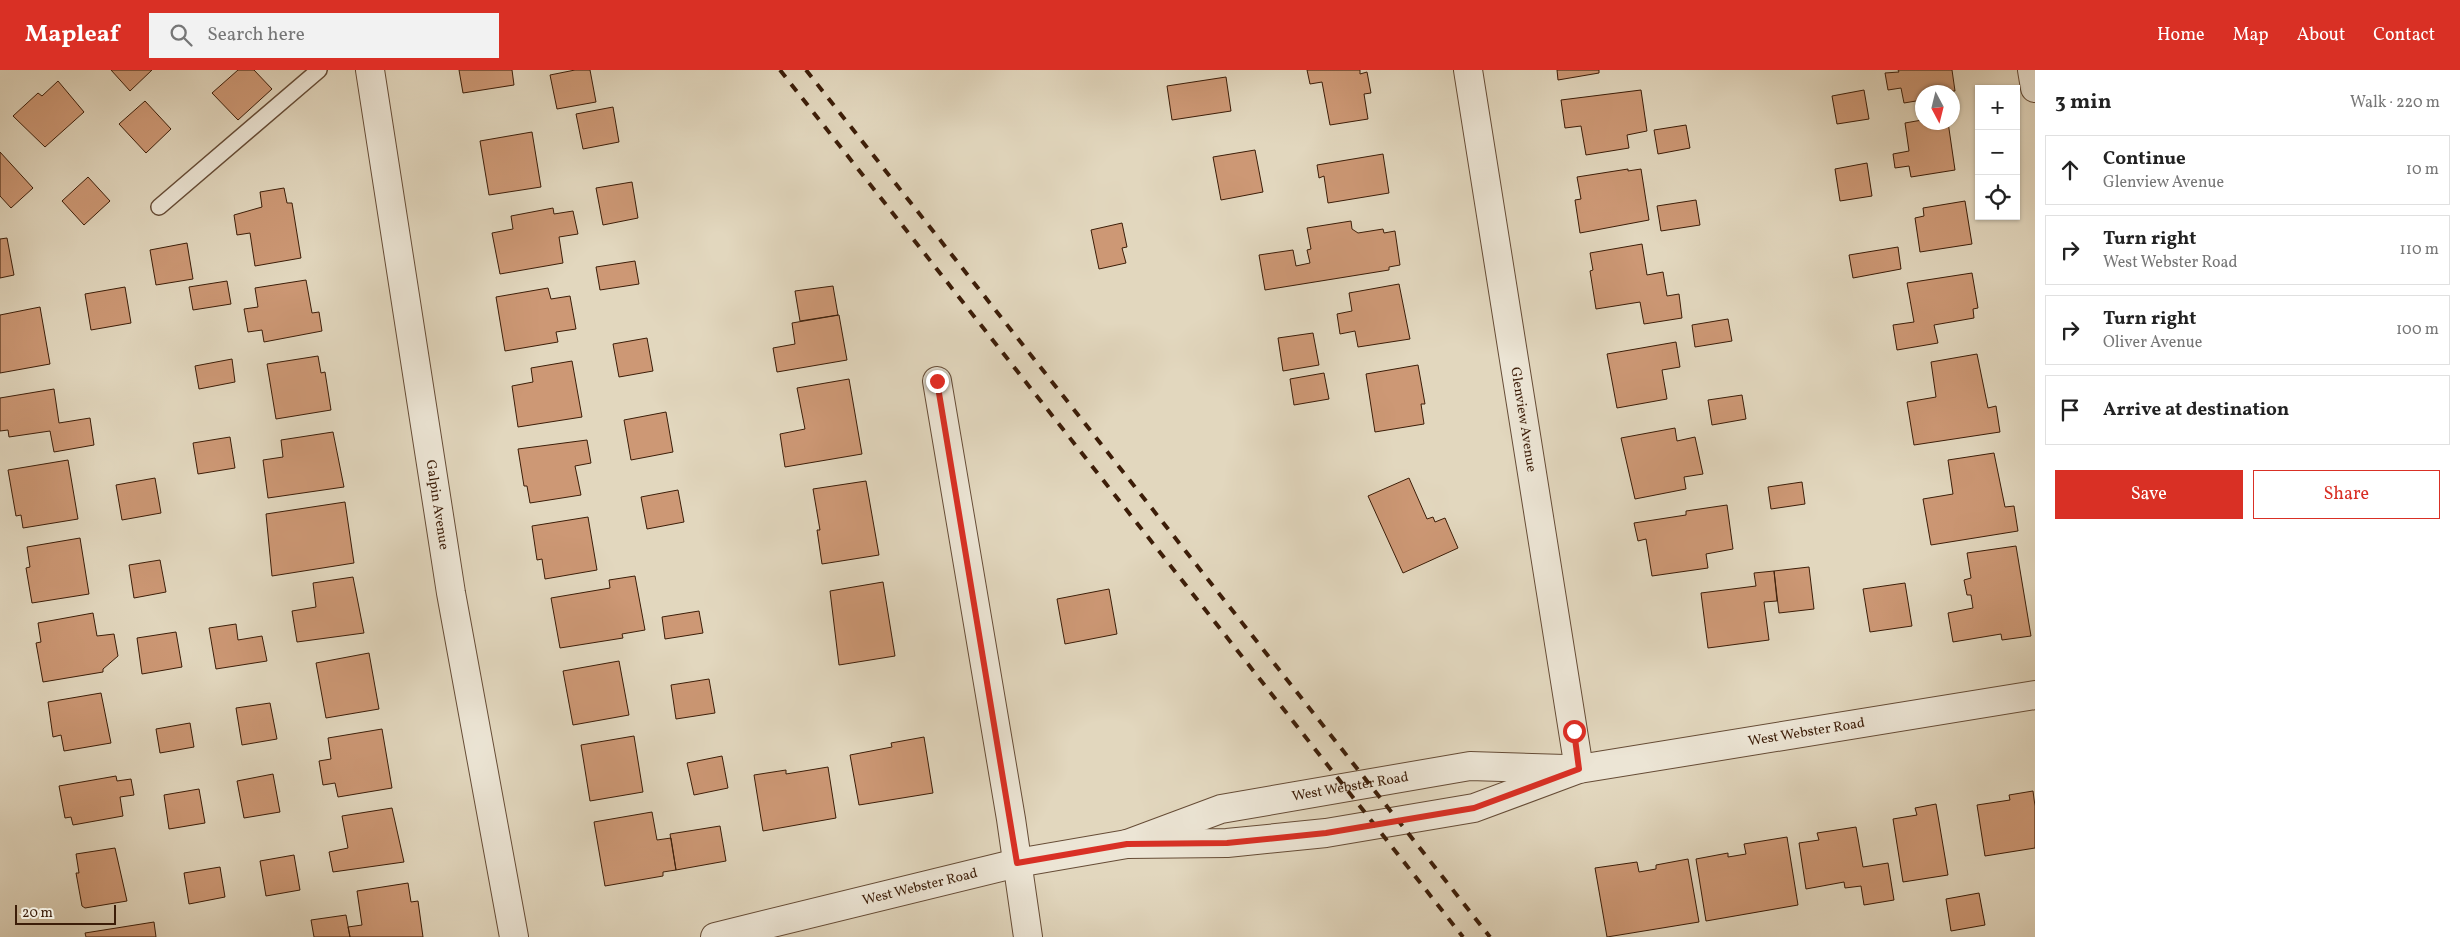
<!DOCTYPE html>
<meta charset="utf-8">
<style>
:root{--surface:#fff;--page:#f2f2f2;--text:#222;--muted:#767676;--line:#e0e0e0;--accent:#d93025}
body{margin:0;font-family:Vollkorn,serif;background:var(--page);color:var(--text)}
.controls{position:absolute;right:15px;top:15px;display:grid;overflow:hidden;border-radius:0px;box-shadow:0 1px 4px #0004}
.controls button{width:45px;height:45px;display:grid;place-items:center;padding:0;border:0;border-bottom:1px solid var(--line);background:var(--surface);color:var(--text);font:25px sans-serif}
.compass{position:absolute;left:1915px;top:15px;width:45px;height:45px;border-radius:50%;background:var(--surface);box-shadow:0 1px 4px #0004;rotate:173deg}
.scale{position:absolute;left:15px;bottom:12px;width:101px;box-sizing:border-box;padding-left:5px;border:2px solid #3c1d08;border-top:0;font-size:14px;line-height:18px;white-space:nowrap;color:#3c1d08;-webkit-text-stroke:4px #ece5d5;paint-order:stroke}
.stop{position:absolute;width:15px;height:15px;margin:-11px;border:4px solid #d93025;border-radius:50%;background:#fff}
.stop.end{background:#d93025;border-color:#fff;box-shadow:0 1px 5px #0008}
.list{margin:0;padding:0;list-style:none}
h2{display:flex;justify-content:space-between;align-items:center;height:65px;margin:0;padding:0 20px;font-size:21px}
h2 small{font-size:16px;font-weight:400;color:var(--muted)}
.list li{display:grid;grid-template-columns:32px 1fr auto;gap:15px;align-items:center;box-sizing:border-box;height:70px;margin:0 10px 10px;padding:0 10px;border:1px solid var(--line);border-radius:0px}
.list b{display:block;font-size:19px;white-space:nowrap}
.list p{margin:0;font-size:16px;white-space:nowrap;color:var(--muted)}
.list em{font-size:16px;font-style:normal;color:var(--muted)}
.actions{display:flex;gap:10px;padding:15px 20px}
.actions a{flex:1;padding:11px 0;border:1px solid var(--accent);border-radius:0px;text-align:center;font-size:18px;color:var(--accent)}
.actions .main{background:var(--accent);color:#fff}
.icon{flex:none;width:28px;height:28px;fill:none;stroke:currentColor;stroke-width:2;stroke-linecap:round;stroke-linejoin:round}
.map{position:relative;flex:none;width:2035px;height:867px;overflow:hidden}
header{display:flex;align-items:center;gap:30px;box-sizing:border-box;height:70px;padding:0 25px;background:var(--accent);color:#fff}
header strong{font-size:24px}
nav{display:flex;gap:28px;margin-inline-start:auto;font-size:18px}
.search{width:350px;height:45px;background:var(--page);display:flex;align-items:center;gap:12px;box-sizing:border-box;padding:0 18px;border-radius:0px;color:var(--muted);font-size:19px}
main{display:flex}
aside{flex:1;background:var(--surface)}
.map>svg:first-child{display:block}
.building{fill:#cd9875;stroke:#3c1d08}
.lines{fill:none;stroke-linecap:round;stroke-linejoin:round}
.service-casing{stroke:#664c36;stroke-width:18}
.minor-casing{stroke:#664c36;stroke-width:30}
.tertiary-casing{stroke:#664c36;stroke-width:30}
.service{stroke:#ece5d5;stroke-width:15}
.minor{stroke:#ece5d5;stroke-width:28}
.tertiary{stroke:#ece5d5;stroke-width:28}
.rail{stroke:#3c1d08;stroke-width:4;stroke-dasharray:9 9;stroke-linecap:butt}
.route{stroke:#d93025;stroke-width:6}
.labels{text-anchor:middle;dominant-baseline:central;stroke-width:5;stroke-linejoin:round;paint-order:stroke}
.street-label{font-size:14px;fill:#3c1d08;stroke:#ece5d5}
</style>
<header>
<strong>Mapleaf</strong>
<div class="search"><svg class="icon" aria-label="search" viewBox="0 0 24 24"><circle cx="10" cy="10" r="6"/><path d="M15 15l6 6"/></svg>Search here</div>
<nav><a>Home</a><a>Map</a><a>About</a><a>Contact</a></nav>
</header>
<main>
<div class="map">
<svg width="2035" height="867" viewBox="0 0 2035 867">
<rect width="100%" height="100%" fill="#e2d7be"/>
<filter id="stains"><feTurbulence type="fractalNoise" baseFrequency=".004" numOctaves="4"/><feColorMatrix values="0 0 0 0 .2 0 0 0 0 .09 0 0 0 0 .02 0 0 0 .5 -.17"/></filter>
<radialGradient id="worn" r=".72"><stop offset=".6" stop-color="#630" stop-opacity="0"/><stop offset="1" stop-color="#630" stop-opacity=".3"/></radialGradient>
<!-- building -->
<path class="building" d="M111,0H152L130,21Z
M238,0H254L272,19L238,50L212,23Z
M459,0H512L514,15L463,23Z
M575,0H590L596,32L557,39L550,5Z
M1307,0H1360V4L1367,2L1371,23L1364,24L1368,49L1330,55L1322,12L1310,14Z
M1557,0H1599V3L1558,10Z
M1898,0H1952L1955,21L1922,22V30L1904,33L1901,18L1888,20L1885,3L1899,2Z
M1226,7L1231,41L1172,50L1167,16Z
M58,11L84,42L45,77L13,46L38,23L42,26Z
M1641,20L1647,61L1627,65L1629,78L1586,85L1581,56L1565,58L1561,30Z
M1864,20L1869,49L1837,54L1832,26Z
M145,31L171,59L146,83L119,54Z
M613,37L619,72L583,79L576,44Z
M1922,50V52H1948L1955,100L1911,107L1909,96L1895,98L1893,84L1909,81L1905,53Z
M1686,55L1690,78L1658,84L1654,60Z
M532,62L541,117L489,125L480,71Z
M1255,80L1263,122L1221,130L1213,87Z
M0,82L33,118L11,138L0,126Z
M1383,84L1389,123L1328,133L1324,106L1319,108L1317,95Z
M1867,93L1872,126L1840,131L1835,99Z
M1628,99V101L1641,99L1649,150L1580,163L1575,130L1581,129L1577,107Z
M88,107L110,131L84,155L62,131Z
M632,112L638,148L603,155L596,118Z
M284,118L287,133H292L301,188L255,196L250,163L237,165L234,145L262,137L260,122Z
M1696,130L1700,155L1661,161L1657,136Z
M1965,131L1972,174L1920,182L1915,148L1924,146L1923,138Z
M553,138L554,144L573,141L578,164L559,167L563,193L500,204L492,163L513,159L511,146Z
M1351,151L1352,159L1358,163L1383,159L1384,163L1395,161L1400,195L1389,197V200L1265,220L1259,185L1293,180L1296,196L1310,193L1307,180L1311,179L1307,158Z
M1122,153L1127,177L1122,178L1126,193L1099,199L1091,160Z
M7,168L14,205L0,208V169Z
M187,173L193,209L156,215L150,180Z
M1642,174L1647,205L1663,202L1667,226L1679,224L1682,248L1644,254L1640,232L1596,239L1590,201L1593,200L1590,183Z
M1898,177L1901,199L1853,208L1849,185Z
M635,191L639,214L600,220L596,197Z
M1972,203L1978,238L1973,239L1974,248L1934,255L1938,273L1897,280L1893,255L1914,252L1907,213Z
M306,210L312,243L319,242L322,261L264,272L262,260L248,262L244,239L258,237L255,218Z
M227,211L231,234L193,240L189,217Z
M1399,214L1410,269L1358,277L1355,261L1340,264L1337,244L1352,241L1349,223Z
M833,216L838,245L800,251L795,221Z
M125,217L131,253L91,260L85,224Z
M548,218L551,229L570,226L576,259L556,262L558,272L505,281L496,227Z
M40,237L50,294L0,303V245Z
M839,245L847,290L777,302L773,278L795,274L792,253Z
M1728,249L1732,271L1695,277L1692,255Z
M1313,263L1319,295L1283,301L1278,268Z
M647,268L653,301L619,307L613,274Z
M1676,272L1680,297L1662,300L1667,329L1617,338L1607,284Z
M1977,284L1988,338L1996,336L2000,362L1914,375L1907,332L1936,327L1931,292Z
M318,286L321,303L325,302L331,340L276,349L267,294Z
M232,289L235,312L199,319L195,296Z
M572,291L582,347L518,357L512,316L533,312L531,298Z
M1418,295L1425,334H1421L1424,354L1375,362L1366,304Z
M1324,303L1329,329L1294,335L1290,309Z
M849,309L862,384L785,397L780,364L805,359L797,318Z
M54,319L59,353L90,348L94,375L54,382L50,361L9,367L8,360L0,361V328Z
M1742,325L1746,349L1712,355L1708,330Z
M666,342L673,382L631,390L624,350Z
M1675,358L1677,371L1695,367L1703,404L1684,407L1686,419L1635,429L1621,368Z
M333,362L344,417L268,428L263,390L283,387L281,370Z
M230,367L235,398L198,404L193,373Z
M587,370L591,393L575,396L581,425L530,433L527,416H524L518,379Z
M1994,383L2005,437L2014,436L2018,461L1931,475L1923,429L1953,424L1948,390Z
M68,390L78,449L23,458L21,445L16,446L8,400Z
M155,408L161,443L122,450L116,415Z
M1409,408L1427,449L1433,447L1435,452L1445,448L1458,478L1403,503L1368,426Z
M866,411L879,485L822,494L817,460H820L813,419Z
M1802,412L1805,434L1771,439L1768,417Z
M678,420L684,452L647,459L641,427Z
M345,432L354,493L272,506L266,444Z
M1727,435L1733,479L1706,484L1708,498L1652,506L1646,469L1638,471L1634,453L1686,445V441Z
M588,447L597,500L545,509L542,489L537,490L532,456Z
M80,468L89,524L32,533L26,498L30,497L27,477Z
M2016,476L2031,566L2002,570L2001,564L1953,572L1948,543L1973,538L1971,525H1967L1964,510L1971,508L1967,483Z
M160,490L166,522L134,528L129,495Z
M1809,497L1814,539L1779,543L1774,501Z
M1774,501L1777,531L1764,532L1769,570L1708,578L1701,523L1756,516L1754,503Z
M635,506L645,560L622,564L623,568L560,578L551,528L610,518L609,510Z
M353,507L364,563L297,572L292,541L316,537L313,513Z
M883,512L895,586L839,595L830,521Z
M1905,513L1912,556L1870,562L1863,519Z
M1109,519L1117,564L1065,574L1057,529Z
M699,541L703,563L665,569L662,547Z
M93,543L97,566L114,564L118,586L103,599V602L43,612L36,573L41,572L38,553Z
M236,554L238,570L262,566L267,591L216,599L209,558Z
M176,562L182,597L142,604L137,568Z
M369,583L379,639L326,648L316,593Z
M619,591L629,645L573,655L563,601Z
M709,609L715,643L676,649L671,615Z
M101,623L111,673L64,681L61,665L53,667L48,632Z
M270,633L277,669L242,675L236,638Z
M190,653L194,677L160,683L156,659Z
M382,659L392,718L338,727L335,713L323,715L319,691L331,689L328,668Z
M634,666L643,722L590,731L581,675Z
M924,667L933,723L859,735L850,685L892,677L891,673Z
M722,686L728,718L694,725L687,693Z
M828,697L836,748L763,761L754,705L786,700V704Z
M273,704L280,742L244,748L237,711Z
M116,706L117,711L131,709L134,725L120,727L123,746L73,755L71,747L65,748L59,716Z
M199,719L205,753L169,759L164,725Z
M2033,721L2035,736V778L1985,786L1977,735L2010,730L2009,725Z
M1936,734L1948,805L1903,812L1893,749L1917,745L1915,738Z
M392,738L404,792L333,802L329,782L348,778L342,746Z
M652,742L657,770L671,768L676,800L663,802V806L605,816L594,752Z
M720,756L726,791L676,800L670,764Z
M1856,757L1863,797L1888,793L1894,830L1864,835L1861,816L1845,818L1844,812L1806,819L1799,773L1819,770L1817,763Z
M1787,767L1798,835L1706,851L1696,789L1728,783V787L1746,784L1744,774Z
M115,778L127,831L85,838L82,836L76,803H79L76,784Z
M294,785L300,820L266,826L260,791Z
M1688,789L1699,852L1607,867L1595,798L1637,792L1639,802L1656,799V795Z
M220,797L225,827L189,834L184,803Z
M408,813L411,832L418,831L423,867H350L348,857L362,855L357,821Z
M1979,823L1985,855L1951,861L1946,829Z
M346,845L350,867H314L311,850Z
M154,852L156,867H86L85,863Z"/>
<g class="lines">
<defs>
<path id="service" d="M159,137L319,0"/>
<g id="minor">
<path id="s1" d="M370,0L451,523L514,867"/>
<path id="s2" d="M1468,0L1579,699"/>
<path d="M2032,0L2035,18"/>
<path d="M937,311L1011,749L1028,867"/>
</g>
<g id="tertiary">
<path id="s3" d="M1127,774L1227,773L1326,763L1474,738L1579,699L2035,625"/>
<path id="s4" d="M715,867L1017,793L1127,774L1221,739L1470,696L1565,699"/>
</g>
</defs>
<!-- service casing -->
<use href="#service" class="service-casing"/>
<!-- minor casing -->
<use href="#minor" class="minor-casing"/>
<!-- tertiary casing -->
<use href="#tertiary" class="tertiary-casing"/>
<!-- service -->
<use href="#service" class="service"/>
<!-- minor -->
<use href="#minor" class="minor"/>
<!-- tertiary -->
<use href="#tertiary" class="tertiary"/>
<!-- rail -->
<path class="rail" d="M780,0L1463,867
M806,0L1490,867"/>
</g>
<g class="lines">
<!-- route -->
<path class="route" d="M937,311L1017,793L1127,774L1227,773L1326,763L1474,738L1579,699L1574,661"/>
</g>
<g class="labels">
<!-- street labels -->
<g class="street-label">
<text stroke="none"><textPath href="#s2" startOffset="354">Glenview Avenue</textPath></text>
<text stroke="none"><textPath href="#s1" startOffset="440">Galpin Avenue</textPath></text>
<text stroke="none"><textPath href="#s3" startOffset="692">West Webster Road</textPath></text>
<text stroke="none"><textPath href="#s4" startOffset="654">West Webster Road</textPath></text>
<text stroke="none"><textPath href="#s4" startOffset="211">West Webster Road</textPath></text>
</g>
</g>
<rect width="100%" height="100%" filter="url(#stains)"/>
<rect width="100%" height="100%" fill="url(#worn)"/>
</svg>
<div class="controls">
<button>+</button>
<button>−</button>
<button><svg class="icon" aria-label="locate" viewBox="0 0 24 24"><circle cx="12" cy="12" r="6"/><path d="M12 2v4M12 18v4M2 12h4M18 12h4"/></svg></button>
</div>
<svg class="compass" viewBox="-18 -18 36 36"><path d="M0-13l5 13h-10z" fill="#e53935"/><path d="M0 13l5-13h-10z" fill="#767676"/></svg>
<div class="scale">20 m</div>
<div class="stop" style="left:1574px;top:661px"></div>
<div class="stop end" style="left:937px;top:311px"></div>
</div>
<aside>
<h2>3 min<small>Walk · 220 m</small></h2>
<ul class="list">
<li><svg class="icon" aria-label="ahead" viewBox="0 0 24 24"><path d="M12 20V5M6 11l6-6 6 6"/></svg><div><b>Continue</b><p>Glenview Avenue</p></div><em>10 m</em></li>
<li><svg class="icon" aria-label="right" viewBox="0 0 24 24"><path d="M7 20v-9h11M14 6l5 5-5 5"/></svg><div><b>Turn right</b><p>West Webster Road</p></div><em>110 m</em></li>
<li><svg class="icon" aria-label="right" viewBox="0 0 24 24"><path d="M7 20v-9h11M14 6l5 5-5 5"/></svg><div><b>Turn right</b><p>Oliver Avenue</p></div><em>100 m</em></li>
<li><svg class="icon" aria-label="arrive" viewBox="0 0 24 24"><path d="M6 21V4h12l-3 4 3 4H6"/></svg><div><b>Arrive at destination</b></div></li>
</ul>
<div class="actions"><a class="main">Save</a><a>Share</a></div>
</aside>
</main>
